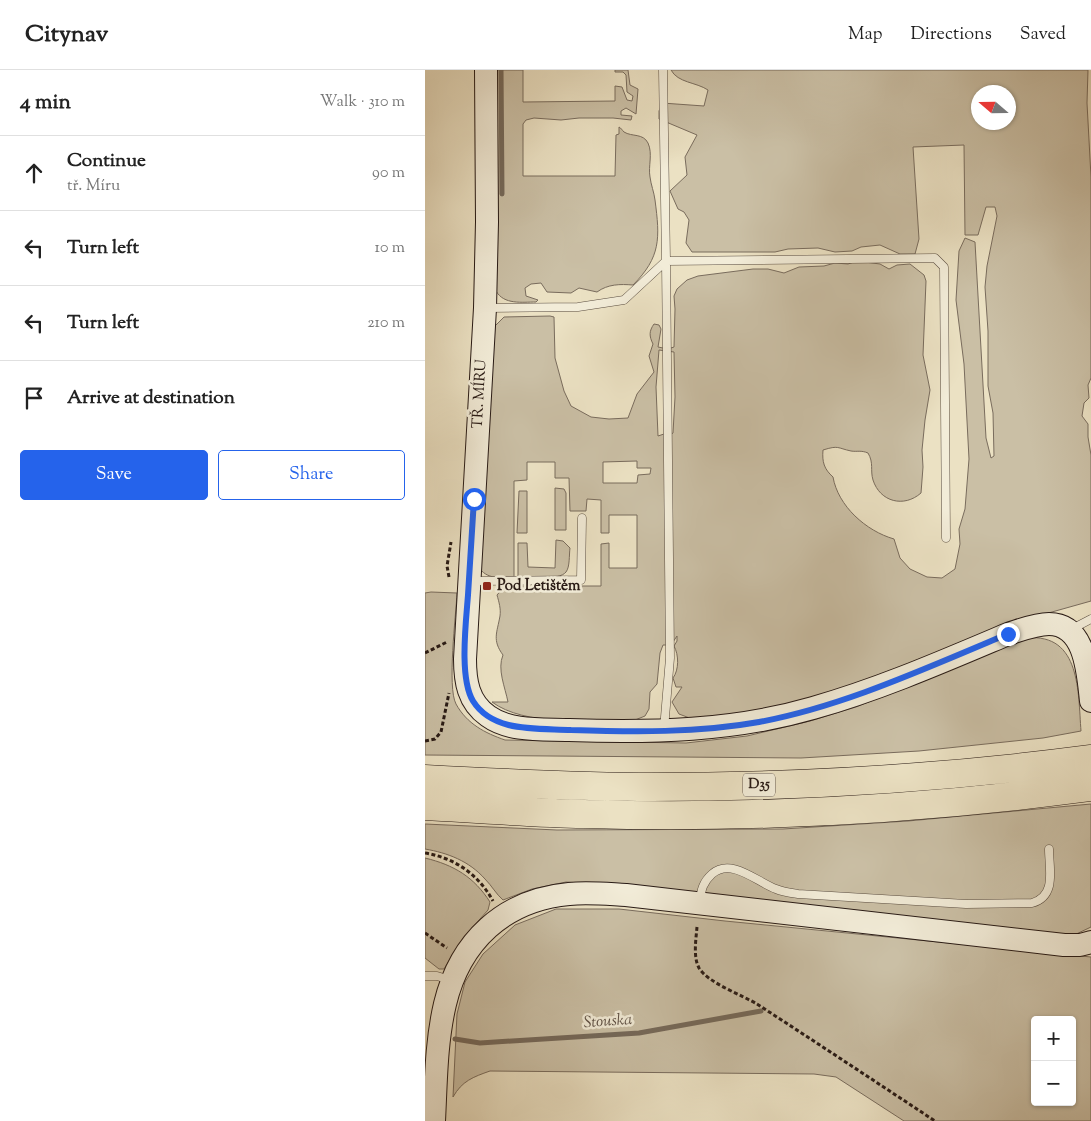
<!DOCTYPE html>
<meta charset="utf-8">
<style>
:root{--surface:#fff;--page:#f6f6f6;--text:#222;--muted:#767676;--line:#e0e0e0;--accent:#2563eb}
body{margin:0;font-family:"Sorts Mill Goudy",serif;background:var(--page);color:var(--text)}
.controls{position:absolute;right:15px;bottom:15px;display:grid;overflow:hidden;border-radius:5px;box-shadow:0 1px 4px #0004}
.controls button{width:45px;height:45px;display:grid;place-items:center;padding:0;border:0;border-bottom:1px solid var(--line);background:var(--surface);color:var(--text);font:25px sans-serif}
.compass{position:absolute;left:546px;top:15px;width:45px;height:45px;border-radius:50%;background:var(--surface);box-shadow:0 1px 4px #0004;rotate:290deg}
.stop{position:absolute;width:15px;height:15px;margin:-11px;border:4px solid #2563eb;border-radius:50%;background:#fff}
.stop.end{background:#2563eb;border-color:#fff;box-shadow:0 1px 5px #0008}
.list{margin:0;padding:0;list-style:none}
h2{display:flex;justify-content:space-between;align-items:center;height:65px;margin:0;padding:0 20px;font-size:21px}
h2 small{font-size:16px;font-weight:400;color:var(--muted)}
.list li{display:grid;grid-template-columns:32px 1fr auto;gap:15px;align-items:center;box-sizing:border-box;height:75px;padding:0 20px;border-top:1px solid var(--line)}
.list b{display:block;font-size:19px;white-space:nowrap}
.list p{margin:0;font-size:16px;white-space:nowrap;color:var(--muted)}
.list em{font-size:16px;font-style:normal;color:var(--muted)}
.actions{display:flex;gap:10px;padding:15px 20px}
.actions a{flex:1;padding:11px 0;border:1px solid var(--accent);border-radius:5px;text-align:center;font-size:18px;color:var(--accent)}
.actions .main{background:var(--accent);color:#fff}
.icon{flex:none;width:28px;height:28px;fill:none;stroke:currentColor;stroke-width:2;stroke-linecap:round;stroke-linejoin:round}
.map{position:relative;flex:none;width:666px;height:1051px;overflow:hidden}
header{display:flex;align-items:center;gap:30px;box-sizing:border-box;height:70px;padding:0 25px;background:var(--surface);border-bottom:1px solid var(--line)}
header strong{font-size:24px}
nav{display:flex;gap:28px;margin-inline-start:auto;font-size:18px}
main{display:flex}
aside{flex:1;background:var(--surface)}
.map>svg:first-child{display:block}
.green{fill:#cabfa5;stroke:#796c5d;fill-rule:evenodd}
.lines{fill:none;stroke-linecap:round;stroke-linejoin:round}
.stream{stroke:#75695a;stroke-width:5}
.service-casing{stroke:#594c40;stroke-width:9}
.secondary-casing{stroke:#281a15;stroke-width:24}
.motorway-casing{stroke:#281a15;stroke-width:29}
.path{stroke:#281a15;stroke-width:3;stroke-dasharray:4 2.5;stroke-linecap:butt}
.service{stroke:#f2ecd8;stroke-width:8}
.secondary{stroke:#f2ecd8;stroke-width:22}
.motorway{stroke:#ebe1c3;stroke-width:28}
.route{stroke:#2563eb;stroke-width:6}
.poi-dot{fill:#8f2418;stroke:#f2ecd8;stroke-width:2}
.labels{text-anchor:middle;dominant-baseline:central;stroke-width:5;stroke-linejoin:round;paint-order:stroke}
.shield{fill:#f2ecd8;stroke:#655950;stroke-width:1}
.shield-label{font-size:14px;font-weight:bold;fill:#281a15}
.street-label{font-size:15px;fill:#281a15;stroke:#f2ecd8}
.poi-label{font-size:15px;font-weight:bold;fill:#281a15;stroke:#f2ecd8;text-anchor:start}
.water-label{font-size:16px;font-style:italic;fill:#5c4e43;stroke:#f2ecd8}
</style>
<header>
<strong>Citynav</strong>
<nav><a>Map</a><a>Directions</a><a>Saved</a></nav>
</header>
<main>
<aside>
<h2>4 min<small>Walk · 310 m</small></h2>
<ul class="list">
<li><svg class="icon" aria-label="ahead" viewBox="0 0 24 24"><path d="M12 20V5M6 11l6-6 6 6"/></svg><div><b>Continue</b><p>tř. Míru</p></div><em>90 m</em></li>
<li><svg class="icon" aria-label="left" viewBox="0 0 24 24"><path d="M17 20v-9H6M10 6l-5 5 5 5"/></svg><div><b>Turn left</b></div><em>10 m</em></li>
<li><svg class="icon" aria-label="left" viewBox="0 0 24 24"><path d="M17 20v-9H6M10 6l-5 5 5 5"/></svg><div><b>Turn left</b></div><em>210 m</em></li>
<li><svg class="icon" aria-label="arrive" viewBox="0 0 24 24"><path d="M6 21V4h12l-3 4 3 4H6"/></svg><div><b>Arrive at destination</b></div></li>
</ul>
<div class="actions"><a class="main">Save</a><a>Share</a></div>
</aside>
<div class="map">
<svg width="666" height="1051" viewBox="0 0 666 1051">
<rect width="100%" height="100%" fill="#ebe1c3"/>
<filter id="stains"><feTurbulence type="fractalNoise" baseFrequency=".004" numOctaves="4"/><feColorMatrix values="0 0 0 0 .2 0 0 0 0 .09 0 0 0 0 .02 0 0 0 .5 -.17"/></filter>
<radialGradient id="worn" r=".72"><stop offset=".6" stop-color="#630" stop-opacity="0"/><stop offset="1" stop-color="#630" stop-opacity=".3"/></radialGradient>
<!-- green -->
<path class="green" d="M70,0H98V32L190,31V16L197,17L202,30L207,31L208,26L202,22L201,5L198,2H190V0H203L205,15L213,19L211,44L201,38L196,41V45L207,46L206,50L188,48H154L136,50L109,48L101,50L98,54V106H190L191,65L194,64V57C196,58 197,60 199,62C207,67 218,63 223,73C228,84 223,96 225,107C226,115 229,122 230,130C235,168 236,187 208,215C195,214 183,214 172,222L154,218L146,223L122,222L116,213L106,214L100,218L101,226L113,230L111,232C97,232 79,235 71,221Z
M246,0H663L662,33L666,107V308L663,315L664,328L659,333L657,346L663,354V367L666,385V531L602,549L446,610L358,637L270,650L254,644L247,632L257,617H251L248,608C254,600 254,585 249,576L252,571V566L246,575H238L235,583L232,614L225,622L224,639L220,646L205,652C166,651 99,656 67,632H83C80,617 72,599 78,585C67,570 72,563 75,546C76,539 74,532 72,525L80,516H176V474L184,473V498H212V445H184V463H176V430L162,429L161,441H145L144,408H130V392H102V410L89,411V507C75,507 64,510 55,499L69,257L79,247L125,246L129,247L130,288L139,321L146,336L166,347L184,349L203,348L212,324L229,302L224,286L228,274C224,266 224,261 229,254L234,255L236,259L233,277L243,279L249,277L250,239L249,226L252,219L262,210L273,206L328,199H343L359,203L374,197L399,196L410,193L423,194L432,191L455,194L464,199L472,195L485,194L499,205L501,211L498,285L505,320L500,350L497,380L498,397L496,423C479,438 455,432 448,410C445,400 449,393 443,383C436,380 432,382 426,381C412,378 414,375 398,380C397,392 399,399 408,407C413,436 441,461 469,469L475,488L485,499L502,507L517,508L530,499L535,474L534,459L540,439L544,389L539,294L531,230L534,181L540,168L550,172L561,368L566,388L569,386L568,343L563,316V261L560,217L562,196L572,146L570,137H561L553,165H540L539,75L488,77L494,169L490,184H475L455,175L436,177L427,181L410,182L393,178L363,179L350,182H267L261,173L264,150L259,142L253,139L245,121L262,105L260,87L272,65L234,49V41L237,33L279,36L283,20C271,12 253,13 246,0ZM554,22H584V52H554ZM234,280L249,282L250,327L248,363L245,365L239,364L233,366L231,317ZM212,391V398H226L225,404L213,405L212,413H178V392Z
M130,418L139,419L141,423V460H130Z
M94,421H102V463H92Z
M131,470L138,471L145,478C144,485 145,497 141,502C134,511 103,507 93,507V473H102L103,497L130,498Z
M6,522L32,523C31,545 22,617 31,634C42,654 60,663 80,670L261,673L322,666L385,651L431,637L602,568C656,563 653,623 656,661L618,668L494,681L376,688L0,685V523Z
M666,734V857L647,866L200,816L141,812L107,819L78,830C71,824 67,816 60,809C44,791 23,783 0,779V754L132,760L358,759L483,751Z
M0,788C29,795 49,807 65,832L63,840L39,867L19,899H14L0,888Z
M131,839H194L300,851L666,887V1051H479L411,1007L389,1004L65,1001C48,1007 37,1011 28,1027L32,944L40,912L58,884L90,855ZM610,950H647V1032H610Z"/>
<g class="lines">
<!-- stream -->
<path class="stream" d="M76,0L77,124
M30,969L55,973L214,963L336,941"/>
<defs>
<path id="service" d="M238,0L241,191L510,188L519,197L521,468
M62,238L153,237L199,230L241,191L245,588L239,659
M45,511L156,510L157,448
M645,560L666,549
M275,831C276,820 278,812 287,804C306,787 332,812 351,819C358,822 366,823 373,824L541,834L607,833C632,826 624,799 624,779
M0,906H12L25,910"/>
<path id="secondary" d="M61,0L62,152L60,238L40,589C40,611 43,632 63,646C85,662 117,659 144,660C226,663 309,661 388,638C455,619 519,591 583,564C596,560 610,554 624,554C661,554 663,604 666,631
M9,1051C11,1012 11,972 20,934C35,871 79,830 144,824C163,822 182,824 201,825L639,875H655L666,872"/>
<path id="motorway" d="M0,709C76,713 152,717 227,717C374,717 521,708 666,689
M0,736C53,739 106,743 159,744C328,749 499,739 666,717"/>
</defs>
<!-- service casing -->
<use href="#service" class="service-casing"/>
<!-- secondary casing -->
<use href="#secondary" class="secondary-casing"/>
<!-- motorway casing -->
<use href="#motorway" class="motorway-casing"/>
<!-- path -->
<path class="path" d="M24,507L22,496L26,472
M0,583L22,572
M0,671L10,669L16,662L24,623
M0,783C30,788 54,805 68,831
M272,857C271,869 268,887 274,898C283,913 317,925 332,934C392,973 451,1012 510,1051
M0,863L22,878"/>
<!-- service -->
<use href="#service" class="service"/>
<!-- secondary -->
<use href="#secondary" class="secondary"/>
<!-- motorway -->
<use href="#motorway" class="motorway"/>
</g>
<g class="lines">
<!-- route -->
<path class="route" d="M49,429C47,461 45,493 43,525C41,552 34,608 48,631C68,663 113,658 146,660C208,662 273,663 334,652C420,636 503,597 583,564"/>
</g>
<!-- markers -->
<rect class="poi-dot" x="57" y="511" width="10" height="10" rx="2.5"/>
<g class="labels">
<!-- shield labels -->
<rect class="shield" x="318" y="703.5" width="32" height="23" rx="4"/>
<g class="shield-label">
<text x="334" y="715">D35</text>
</g>
<!-- street labels -->
<g class="street-label">
<text transform="translate(55 324) rotate(-87)">TŘ. MÍRU</text>
</g>
<!-- poi labels -->
<g class="poi-label">
<text x="72" y="516">Pod Letištěm</text>
</g>
<!-- water labels -->
<g class="water-label">
<text transform="translate(183 952) rotate(-4)">Stouska</text>
</g>
</g>
<rect width="100%" height="100%" filter="url(#stains)"/>
<rect width="100%" height="100%" fill="url(#worn)"/>
</svg>
<div class="controls">
<button>+</button>
<button>−</button>
</div>
<svg class="compass" viewBox="-18 -18 36 36"><path d="M0-13l5 13h-10z" fill="#e53935"/><path d="M0 13l5-13h-10z" fill="#767676"/></svg>
<div class="stop" style="left:49px;top:429px"></div>
<div class="stop end" style="left:583px;top:564px"></div>
</div>
</main>
